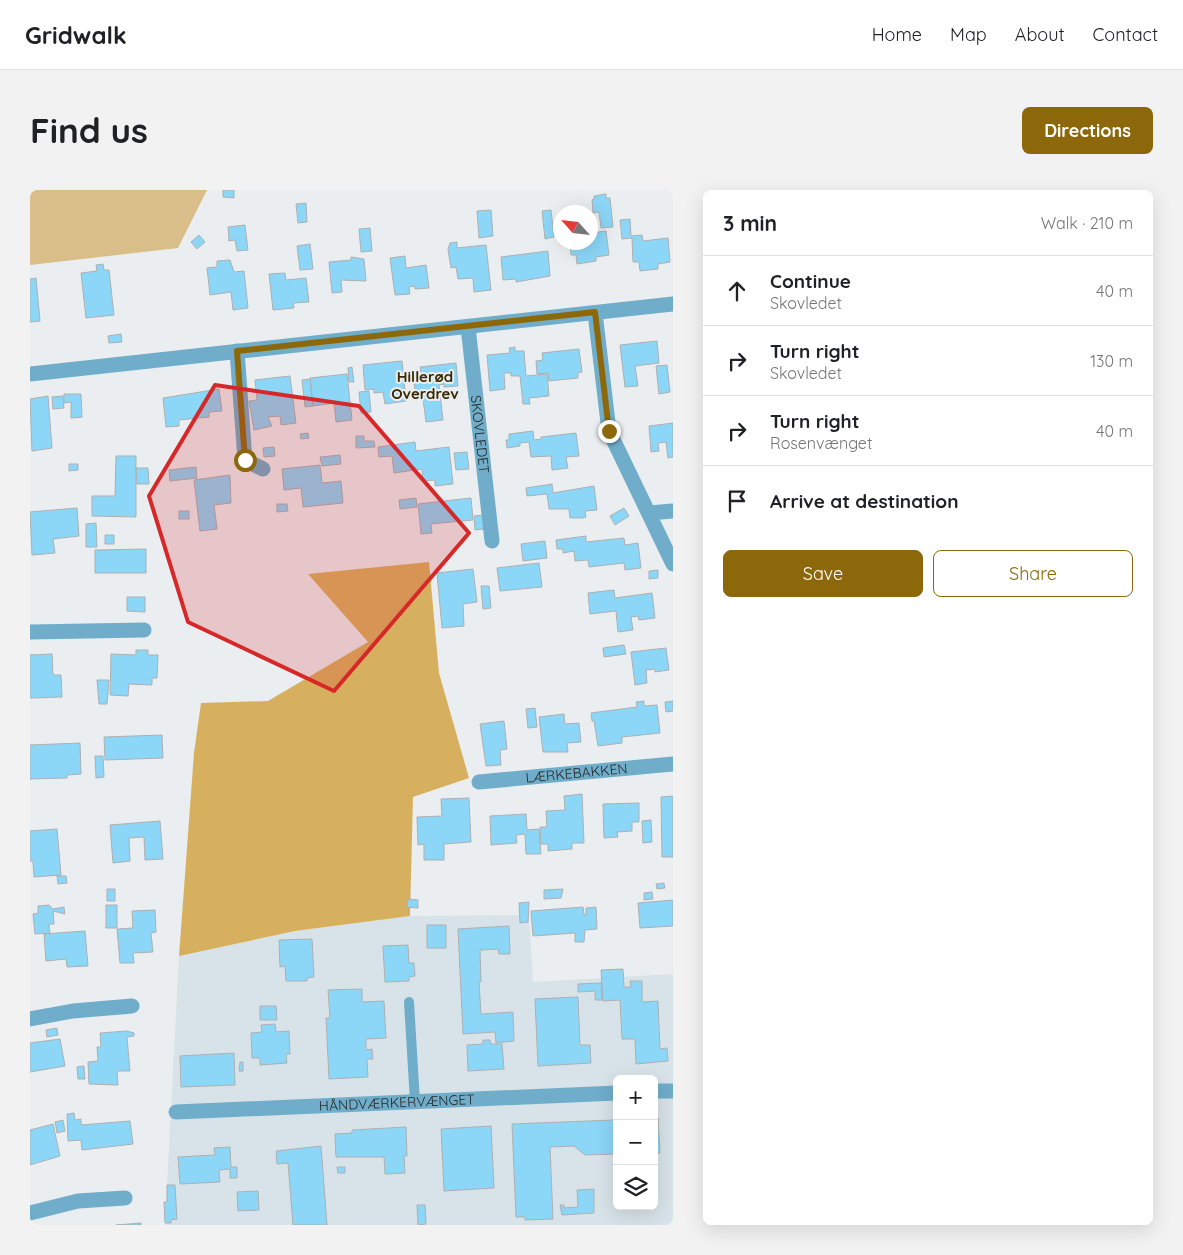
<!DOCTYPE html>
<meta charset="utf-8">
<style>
:root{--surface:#fff;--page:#f2f2f2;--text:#202124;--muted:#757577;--line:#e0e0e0;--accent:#8d680a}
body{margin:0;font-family:Quicksand,sans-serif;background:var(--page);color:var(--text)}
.controls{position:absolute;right:15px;bottom:15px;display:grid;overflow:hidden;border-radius:8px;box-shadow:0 5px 20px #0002}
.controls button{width:45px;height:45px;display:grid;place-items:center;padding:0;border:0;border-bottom:1px solid var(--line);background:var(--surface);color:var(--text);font:25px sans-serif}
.compass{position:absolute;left:523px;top:15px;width:45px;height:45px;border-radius:50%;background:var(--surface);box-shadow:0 5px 20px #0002;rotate:297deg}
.stop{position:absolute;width:15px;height:15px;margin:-11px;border:4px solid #8d680a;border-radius:50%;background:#fff}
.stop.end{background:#8d680a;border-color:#fff;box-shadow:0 1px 5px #0008}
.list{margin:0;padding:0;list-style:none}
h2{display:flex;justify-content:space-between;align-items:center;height:65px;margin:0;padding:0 20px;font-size:21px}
h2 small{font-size:16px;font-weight:400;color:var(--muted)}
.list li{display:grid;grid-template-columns:32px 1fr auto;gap:15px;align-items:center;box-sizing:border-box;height:70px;padding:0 20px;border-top:1px solid var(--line)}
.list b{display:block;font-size:19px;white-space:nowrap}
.list p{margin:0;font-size:16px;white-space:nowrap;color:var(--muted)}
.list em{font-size:16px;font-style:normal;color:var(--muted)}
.actions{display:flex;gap:10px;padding:15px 20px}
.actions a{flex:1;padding:11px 0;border:1px solid var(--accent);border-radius:8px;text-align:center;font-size:18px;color:var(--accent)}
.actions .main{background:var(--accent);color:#fff}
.icon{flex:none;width:28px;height:28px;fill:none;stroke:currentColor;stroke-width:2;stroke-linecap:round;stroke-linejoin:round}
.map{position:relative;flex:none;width:643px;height:1035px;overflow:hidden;border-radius:8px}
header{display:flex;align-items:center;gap:30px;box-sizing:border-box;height:70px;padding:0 25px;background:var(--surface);border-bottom:1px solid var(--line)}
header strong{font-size:24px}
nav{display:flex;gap:28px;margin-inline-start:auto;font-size:18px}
.intro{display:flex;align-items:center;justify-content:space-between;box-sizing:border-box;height:120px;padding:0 30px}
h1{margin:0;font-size:35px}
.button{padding:12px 22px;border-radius:8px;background:var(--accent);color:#fff;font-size:18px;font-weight:700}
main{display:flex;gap:30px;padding:0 30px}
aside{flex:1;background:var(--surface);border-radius:8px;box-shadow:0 5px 20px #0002}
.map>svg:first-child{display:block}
.built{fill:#d7e3e8;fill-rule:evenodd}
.green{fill:#d9be89}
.forest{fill:#d7b05f}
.building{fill:#8cd6f8;stroke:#adb0b2}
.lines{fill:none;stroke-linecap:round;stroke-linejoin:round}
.lane{stroke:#6fadca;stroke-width:10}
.street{stroke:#6fadca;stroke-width:15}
.route{stroke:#8d680a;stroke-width:6}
.marked{fill:#d62828;fill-opacity:0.2;stroke:#d62828;stroke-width:4;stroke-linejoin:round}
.labels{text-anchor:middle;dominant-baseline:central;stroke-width:4;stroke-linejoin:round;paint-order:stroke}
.street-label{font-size:14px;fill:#272929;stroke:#eaeef0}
.neighbourhood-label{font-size:15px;font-weight:bold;fill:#3b2900;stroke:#eaeef0}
</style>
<header>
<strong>Gridwalk</strong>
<nav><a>Home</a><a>Map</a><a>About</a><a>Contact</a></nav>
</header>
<div class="intro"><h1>Find us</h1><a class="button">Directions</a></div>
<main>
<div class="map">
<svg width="643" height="1035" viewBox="0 0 643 1035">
<rect width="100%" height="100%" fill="#eaeef0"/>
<!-- built -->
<path class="built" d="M499,725L503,792L643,784V1035H135L149,766L265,741L380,726ZM587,889H624V1016H587Z"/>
<!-- green -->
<path class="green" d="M0,0H177L148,58L0,75Z"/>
<!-- forest -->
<path class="forest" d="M399,372L409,483L439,588L383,607L380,726L265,741L149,766L164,563L171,513L238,511L338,452L278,384Z"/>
<!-- building -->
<path class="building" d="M193,0H204V8L193,7Z
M576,4V8H580L583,37L571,38L569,22L563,23L562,10L564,9V6Z
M276,13L277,32L268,33L266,14Z
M461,20L463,46L449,48L447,21Z
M521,20L524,47L515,49L512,21Z
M600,29L601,46L612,45L613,51L638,48L640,72L628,74V79L610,81L609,72H603L602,48L592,49L590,30Z
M215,35L218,60L207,61L205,50L199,51L198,37Z
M340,38L342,61L331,62L329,39Z
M576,41L579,65L566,67V71L547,74L546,65H541L540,52H560V43Z
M169,45L175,52L167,59L161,52Z
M427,52V58L456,55L461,100L444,102L443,88L428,89L426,77L421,78L418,59L420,53Z
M280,54L283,79L270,80L267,56Z
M518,61L520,86L486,92V89L473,90L471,67Z
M375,66L376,78L396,75L399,98L385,99V96L379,97L380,104L365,105L360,68Z
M321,67L334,69L336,91L311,90L312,102L302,103L299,72L321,70Z
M200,70L204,82L214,81L218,118L203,120L201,102L180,105L177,78L187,77V71Z
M73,74L74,80H79L84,125L56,128L51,83L67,81L66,75Z
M255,83L256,90L276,88L279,112L263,113L264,118L243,120L239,84Z
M6,88L10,131L0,132V89Z
M91,144L92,152L79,153L78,146Z
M627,151L629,173L605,176L608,196L595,197L590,155Z
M485,157V161H494L496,186L517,184L519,206L499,208L500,214H493L490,186H481V183H474L475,199L460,201L457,165L480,163L479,158Z
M549,159L552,182L548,183V188L519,191L518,183L507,184L506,171L513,170L512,163Z
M372,171L376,211L355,214L353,202L344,203V199L335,200L333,175Z
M426,173L428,196L414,197V194L409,195L413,230L396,232L393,209H386L383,184L391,183L390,177Z
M637,175L640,202L629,204L626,176Z
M322,177L324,192H319L318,178Z
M317,184L322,230L306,232L304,213L283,216L280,188Z
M260,186L266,233L251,235L250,226L238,227L242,236L224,240L219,211L227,210L225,190Z
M280,189L283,216L275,217L272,190Z
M189,199L192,221L179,222V227L149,230V236L136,237L133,208Z
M339,201L341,222L331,223L329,202Z
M34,204H51L52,227L41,228V212L34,213Z
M18,206L22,258L2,261L0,209Z
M33,206L34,218L23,219L22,207Z
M643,233V267L638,268L636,252L628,253L629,261L621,262L619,236Z
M503,241L504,250L511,249V247L546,243L549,266L536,267L538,278L522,280L521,266L501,267L499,252L490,253V256L477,258L476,250H479V244Z
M278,243L279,248L271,249L270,244Z
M326,246H334V251H344L345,257L326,258Z
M385,252L386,261L419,257L423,294L405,296V290L393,291L392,279L364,283L362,266L349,267L348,257Z
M244,257L245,266L234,267L233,258Z
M437,262L439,279L426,280L424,263Z
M310,265L311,274L292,276L290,267Z
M86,266H106V327L62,326V306H85Z
M39,274H48V280L39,281Z
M290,275L292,293L311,291L313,313L273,317L271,298L254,300L252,279Z
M166,277L167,288L140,291L139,280Z
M106,278H118L119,294H107Z
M200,285L201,313L184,315L187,339L170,341L164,290Z
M522,294L523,303L564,296L567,320L555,321L556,327L552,328H540L539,319H519L517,304L497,306L496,298Z
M386,308L387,317L370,319L369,310Z
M441,308L443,330L401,334L402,343L391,344L388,314Z
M247,314H257L258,321L247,322Z
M47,318L49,346L23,349L25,363L2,365L0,322Z
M594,318L599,326L585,335L580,326Z
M149,321H159V329H149Z
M453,325L454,339L445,340L444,326Z
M66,333L67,357H56V334Z
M75,345H84V354H75Z
M556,346V352L594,348L595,355L608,353L611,378L595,380L594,373L559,377L558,370L545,371L544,361L533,363V359H527L526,350Z
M515,351L517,368L493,371L491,354Z
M116,359V383H65V360Z
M509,373L512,397L470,401L467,378Z
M443,379L447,412L433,414L434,436L412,438L407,383Z
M628,380V388L619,389V381Z
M451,396H459L461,418L453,419Z
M584,400L585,408L622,403L625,428L609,430L608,426L601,427L603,440L588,442L586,421L560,424L558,403Z
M97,407H115V422L97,421Z
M594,455L596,464L574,467L573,458Z
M636,458L639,480L625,482V479L616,480L617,493L605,495L601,462Z
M106,460H118V465H128L127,488H122V495L99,494L98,506L80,505L81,464L106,465Z
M22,464L23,485H31L32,507L0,508V465Z
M67,490H79L77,514H69Z
M614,511V516L627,515L630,543L592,547V553L568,556L564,531H562L561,523L607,517L606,512Z
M643,511V521L636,522L635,512Z
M505,518L507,537L498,538L496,519Z
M534,524L535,534L549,533L551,552L537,553L538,562H513L509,527Z
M474,531L477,559L470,560L471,575L456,576L450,534Z
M132,545L133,568L75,570L74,547Z
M50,553L51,584L37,585V588L0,589V555Z
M65,566H73L74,587L66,588Z
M552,604L554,653H542V659L518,661V654H511L510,637H517L516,621L535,620L534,606Z
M643,606V667H632L631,607Z
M439,608L441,652L414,654V670H394V654L388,655L387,627L412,626L411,609Z
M609,613V632H602V641L587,642L588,647L574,648L573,614Z
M496,624L497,640L509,639L511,664H496L495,644L486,645L487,653L461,655L460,626Z
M621,630L622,652L613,653L612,631Z
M130,631L133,669L115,670L114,647L99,648L100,671L83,673L80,635Z
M27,639L31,685L4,687L3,671H0V641Z
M27,686H36L37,693L28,694Z
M634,693L635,698L627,699L626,694Z
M77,699H85V711H77Z
M533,699L531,708L514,709V700Z
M622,702L623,709L614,710V703Z
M378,709L388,710V718L377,717Z
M643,710V736L610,738L608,713Z
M499,712L498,732L490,733L489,713Z
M19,715L23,719L34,717L35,724L23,721L24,734H19L20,743L5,744L3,724L8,723V716Z
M76,715H87V738H76Z
M553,717L554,725H556V718L566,717L567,739L555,740L554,752H545V743L503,746L501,721Z
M125,720L126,742L121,743L123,762L103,763L104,773H90L87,739L103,738L102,721Z
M397,735H416V758H397Z
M479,736L480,764H469L468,759L450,760L451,792H449L451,824L483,822L484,851L466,853L465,842L433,844L428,739Z
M55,741L58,776L37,777L36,769L16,771L14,744Z
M282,749L284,787L277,788V791H256L255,776L250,777L249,750Z
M378,755L379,773H384L385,786L379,787V791L355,792L353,756Z
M593,779L594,797H601L600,791H612V812L628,811L630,859L637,858L638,871L606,874L605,849H592L590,810L573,811L571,780Z
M571,793L572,810H565V801L548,802V794Z
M332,799V812L354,811L356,848L336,849V860L342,859L343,869H337L338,887L299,889L296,828H300L298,800Z
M548,807L550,855H560L561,873L508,876L505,809Z
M230,816H246L247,830H230Z
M245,834L246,842L259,841L260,864H256L257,873L230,875V868H222L221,843L232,842L231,835Z
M27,838L28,845L17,847L16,840Z
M97,841L104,843V846L97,847L100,881H87L88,895L59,894L58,872L68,871L67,857H71L70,843Z
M30,849L35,876L0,882V853Z
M453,850H460L461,854H472L474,879L438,881L437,855L453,854Z
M204,863L205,895L151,897L150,866Z
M210,872H213V881H209Z
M54,876L55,889H48L47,877Z
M44,923L45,930L51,929V935L100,931L103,954L52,960L51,950L38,951L37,924Z
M624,927H628L630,963H624Z
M33,930L35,941L27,943L25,932Z
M584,930L585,964L555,965L544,956L520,957L523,1029L495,1030V1027H486L482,934Z
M23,934L30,966L0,975V940Z
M461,936L464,998L414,1001L411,939Z
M376,937L377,966H374L375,983L355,984L354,967H306L305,944L322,943V940Z
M291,956L297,1035H263L258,973L247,974L246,961Z
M200,957L201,977H207V988H200V979L189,980L190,992L150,994L148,967L185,965L184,958Z
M307,977H315V983H308Z
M137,995H145L147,1029L141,1030V1033H135L134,1012H137Z
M564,999V1023L532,1025L530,1015H534V1018L548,1017L547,1000Z
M228,1001L229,1020L208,1021L207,1002Z
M387,1015H395L396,1034L388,1035Z
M111,1033V1035H86Z"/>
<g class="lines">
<!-- lane -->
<path class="lane" d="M379,812L385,912"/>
<!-- street -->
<g class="street">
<path d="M565,123L579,241L643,374"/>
<path id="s1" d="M438,137L462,351"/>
<path d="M207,161L215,270L233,279"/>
<path d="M0,184L643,114"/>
<path d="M619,323L643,321"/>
<path d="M0,442L114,440"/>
<path id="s2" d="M449,592L643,574"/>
<path d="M0,829L43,821L102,816"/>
<path d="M624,901H643"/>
<path id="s3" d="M146,922L587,903"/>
<path d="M0,1023L48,1011L95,1008"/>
</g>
</g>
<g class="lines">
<!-- route -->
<path class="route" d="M215,270L207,161L565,122L579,241"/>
</g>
<!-- marked area -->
<path class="marked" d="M185,195L329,216L439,343L304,501L158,432L119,306Z"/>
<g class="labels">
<!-- street labels -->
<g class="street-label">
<text stroke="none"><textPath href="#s1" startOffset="108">SKOVLEDET</textPath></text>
<text stroke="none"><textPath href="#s2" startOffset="98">LÆRKEBAKKEN</textPath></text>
<text stroke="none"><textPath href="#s3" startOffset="221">HÅNDVÆRKERVÆNGET</textPath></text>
</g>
<!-- neighbourhood labels -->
<g class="neighbourhood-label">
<text x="395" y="186">Hillerød<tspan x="395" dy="17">Overdrev</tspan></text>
</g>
</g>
</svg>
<div class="controls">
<button>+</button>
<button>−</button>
<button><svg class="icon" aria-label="layers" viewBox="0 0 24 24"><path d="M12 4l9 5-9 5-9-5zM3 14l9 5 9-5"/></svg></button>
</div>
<svg class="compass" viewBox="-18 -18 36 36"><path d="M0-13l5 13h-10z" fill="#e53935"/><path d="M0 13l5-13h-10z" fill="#757577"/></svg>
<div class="stop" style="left:215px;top:270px"></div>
<div class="stop end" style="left:579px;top:241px"></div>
</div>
<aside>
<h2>3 min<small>Walk · 210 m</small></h2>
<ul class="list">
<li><svg class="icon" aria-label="ahead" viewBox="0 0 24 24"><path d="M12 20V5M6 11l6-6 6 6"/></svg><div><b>Continue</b><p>Skovledet</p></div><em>40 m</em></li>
<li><svg class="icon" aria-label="right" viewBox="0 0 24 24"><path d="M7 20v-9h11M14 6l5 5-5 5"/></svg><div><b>Turn right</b><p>Skovledet</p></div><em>130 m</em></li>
<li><svg class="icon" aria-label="right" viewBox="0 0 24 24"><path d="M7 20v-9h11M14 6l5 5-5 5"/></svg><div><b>Turn right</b><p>Rosenvænget</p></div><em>40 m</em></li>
<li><svg class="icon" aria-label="arrive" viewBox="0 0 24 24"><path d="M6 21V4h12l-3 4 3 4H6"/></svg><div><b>Arrive at destination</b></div></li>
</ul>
<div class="actions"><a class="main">Save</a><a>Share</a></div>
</aside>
</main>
